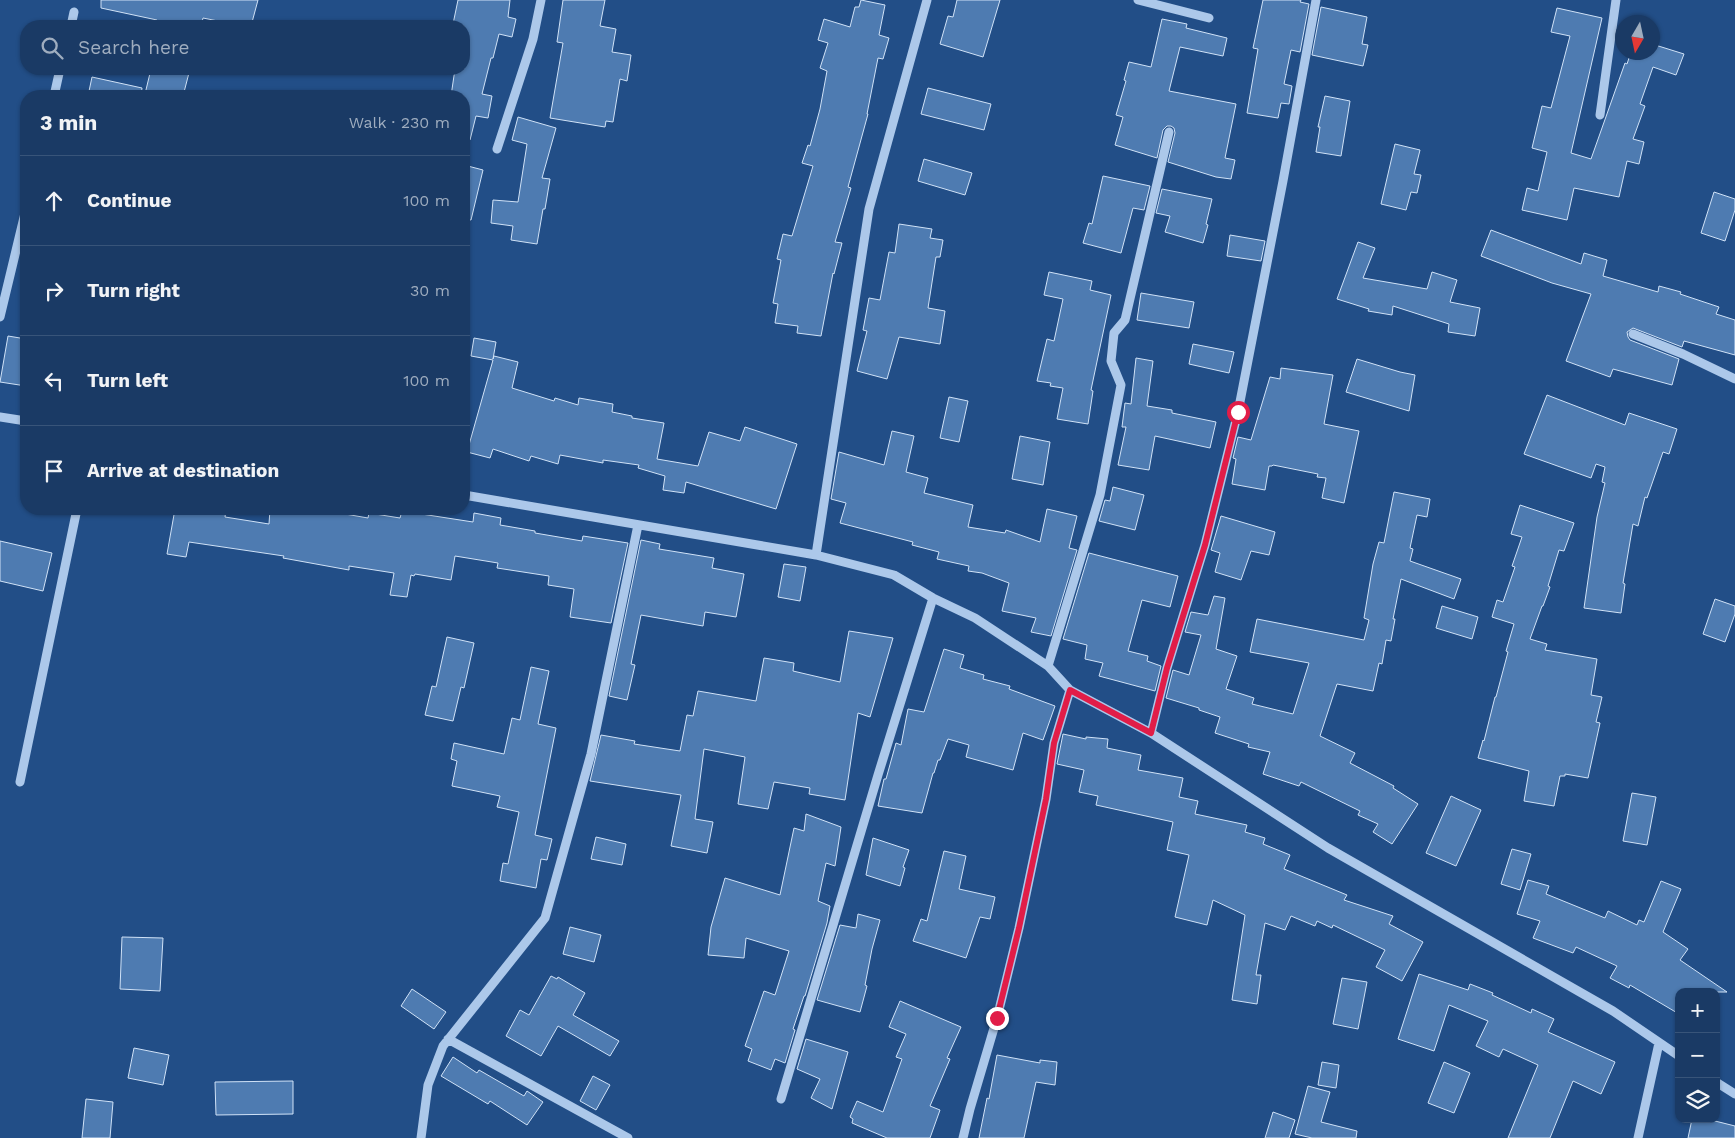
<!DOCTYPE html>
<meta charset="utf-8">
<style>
:root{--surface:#1a3a65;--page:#27456e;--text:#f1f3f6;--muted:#9fadbf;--line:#385479}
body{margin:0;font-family:"Work Sans",sans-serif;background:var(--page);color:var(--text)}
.controls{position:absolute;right:15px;bottom:15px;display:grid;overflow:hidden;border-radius:10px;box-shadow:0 1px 4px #0004}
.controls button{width:45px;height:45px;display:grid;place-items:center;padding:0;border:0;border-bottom:1px solid var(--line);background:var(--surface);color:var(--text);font:25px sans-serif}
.compass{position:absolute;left:1615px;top:15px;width:45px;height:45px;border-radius:50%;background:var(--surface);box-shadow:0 1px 4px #0004;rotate:189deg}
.stop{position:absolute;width:15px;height:15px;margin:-11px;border:4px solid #e11d48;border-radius:50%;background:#fff}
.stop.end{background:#e11d48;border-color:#fff;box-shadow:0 1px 5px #0008}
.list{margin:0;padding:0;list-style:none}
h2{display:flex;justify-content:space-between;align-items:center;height:65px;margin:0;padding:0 20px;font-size:21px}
h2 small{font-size:16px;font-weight:400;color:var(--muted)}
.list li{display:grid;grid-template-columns:32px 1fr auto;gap:15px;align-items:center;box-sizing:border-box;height:90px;padding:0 20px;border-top:1px solid var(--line)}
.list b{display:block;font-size:19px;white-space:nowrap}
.list em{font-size:16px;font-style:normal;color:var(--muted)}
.icon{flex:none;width:28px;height:28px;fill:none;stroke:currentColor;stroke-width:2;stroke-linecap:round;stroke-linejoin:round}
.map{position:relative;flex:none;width:1735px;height:1138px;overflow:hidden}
.search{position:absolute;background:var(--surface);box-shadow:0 1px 4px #0004;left:20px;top:20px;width:450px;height:55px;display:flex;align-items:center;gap:12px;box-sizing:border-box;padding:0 18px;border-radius:20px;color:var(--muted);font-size:19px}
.panel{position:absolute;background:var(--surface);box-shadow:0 1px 4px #0004;left:20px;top:90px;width:450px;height:425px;border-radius:20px}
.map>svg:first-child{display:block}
.building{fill:#4e7bb1;stroke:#d0e2f7}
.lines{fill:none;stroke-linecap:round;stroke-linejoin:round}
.minor{stroke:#acc8ea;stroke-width:9}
.route{stroke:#e11d48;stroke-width:6}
</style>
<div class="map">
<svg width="1735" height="1138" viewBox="0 0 1735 1138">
<rect width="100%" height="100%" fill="#224e87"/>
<!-- building -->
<path class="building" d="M101,0H258L251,26H243L203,18L201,26H167L156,24L157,20L101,8Z
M458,0H510L508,17L516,19L512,37L499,34L493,58H491L482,94L492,96L488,118L476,116L470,140L464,139V96H451L455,69H464V26L453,24Z
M563,0H605L600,26L616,29L612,52L631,55L627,81L620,79L613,122L606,121L605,127L550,118L563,43L557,42Z
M861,0L885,5L879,35L889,38L883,59L878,58L867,114H868L848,187L851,188L835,242L842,243L834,274L833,273L821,336L797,333L798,326L775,323L778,304L773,303L781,260L777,259L783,234L792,236L813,166L802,163L808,145L810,146L820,109L827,71L820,68L828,43L818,40L824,19L850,27L855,7H859Z
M957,0H1000L983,57L940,44L948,16L953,17Z
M1263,0H1301L1300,2L1309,4L1300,52L1291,50L1284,84L1292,86L1289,104L1281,103L1278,118L1247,113L1258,49L1253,48Z
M1321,7L1367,17L1362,44L1368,45L1363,66L1312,55Z
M1557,8L1602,18L1571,153L1591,159L1625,63L1627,64L1631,52H1652V44L1684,54L1676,75L1653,67L1640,104L1645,106L1633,139L1644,142L1639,164L1627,161L1619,197L1574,188L1567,220L1522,210L1527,188L1538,191L1547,152L1532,148L1542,106L1551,108L1570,36L1551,32Z
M1162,19L1187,24L1186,28L1227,38L1223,56L1180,47L1169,91L1236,104L1225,158L1235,160L1231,179L1216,177L1168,162L1175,133L1174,128L1171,126H1167L1163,130L1157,158L1115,145L1123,117L1116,115L1126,81L1124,80L1129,62L1151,67Z
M151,69H190L183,96H159L145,94Z
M92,77L142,88L141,96H88Z
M928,88L991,104L984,130L921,114Z
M1325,96L1350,101L1341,156L1316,152L1320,127H1318Z
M518,117L556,128L542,178L550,179L545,209H543L537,244L511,240L513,226L491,223L493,200L518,202L527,144L512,140Z
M1395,144L1420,150L1414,174L1421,175L1417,193L1411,192L1406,210L1381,204Z
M924,159L972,173L965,195L918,181Z
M464,165L483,170L471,220L464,219Z
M1103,176L1150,186L1144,210L1133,208L1121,253L1083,243L1089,223L1092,224Z
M1162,189L1212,199L1206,224L1208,225L1203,243L1165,232L1170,216L1156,213Z
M1714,192L1735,199V210L1725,241L1701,233Z
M899,224L932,229L930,238L943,240L940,257H936L928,308L945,311L940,344L899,337L887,379L857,371L867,331L863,330L869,298L880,300L889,252L895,253Z
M1491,230L1581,264L1584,253L1607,260L1603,276L1658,292L1659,286L1681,292L1680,294L1719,307L1716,314L1735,320V355L1684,341L1682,347L1633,328L1627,332L1628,337L1630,340L1679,359L1672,385L1613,369L1610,377L1566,361L1591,294L1552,283L1481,256Z
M1230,235L1265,241L1261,261L1227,256Z
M1358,242L1375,248L1363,278L1427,289L1432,272L1457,280L1450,302L1480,308L1475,336L1448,332L1449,324L1393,306L1392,315L1368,311L1369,309L1337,299Z
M1049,272L1092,281L1090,290L1111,295L1091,390L1093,391L1088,424L1057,419L1063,388L1050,386L1051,383L1037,381L1047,339L1054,341L1063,299L1044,295Z
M1141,293L1194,302L1189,328L1137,320Z
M8,336L26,339V386L0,382Z
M474,338L496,342L493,359L494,356L518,362L512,388L554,401L555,398L578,405L579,398L613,404L612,412L632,416V418L664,423L657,459L698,466L709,432L740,441L745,427L797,444L776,509L686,482L684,493L663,490L665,476L638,468L639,465L603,460V463L560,455L558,464L531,456L529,461L493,449L490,458L467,452L493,360L471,356Z
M1193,344L1234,352L1229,373L1189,364Z
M1136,358L1153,361L1147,406L1172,410V413L1216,422L1210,448L1155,436L1149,470L1118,465L1126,427H1122L1125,403L1131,404Z
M1357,359L1400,372L1415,375L1409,411L1346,392Z
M1281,368L1333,375L1324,424L1359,431L1344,503L1322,498L1326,478L1317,477L1318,474L1273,465L1272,466H1269L1265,490L1232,484L1236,459L1233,458L1238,437L1251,440L1270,377L1280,379Z
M1547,395L1625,425L1629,413L1677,429L1669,454L1663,452L1647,498L1645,497L1638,526L1633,524L1623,583L1625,584L1621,613L1584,608L1597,517L1605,483L1602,482L1605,467L1596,464L1591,478L1524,454Z
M949,397L968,401L959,442L940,438Z
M892,431L914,436L906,472L928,478L924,493L973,505L968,527L1005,533L1006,530L1040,542L1047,509L1077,516L1069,548L1077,550L1051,636L1031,632L1036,618L1002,611L1009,583L982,573L968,571L969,566L937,559L939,552L912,545L913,542L840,523L846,503L831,499L839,452L884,465Z
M1020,436L1050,442L1043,485L1012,479Z
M1113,487L1144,495L1135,530L1099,521L1105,500L1110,501Z
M1394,492L1430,499L1427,517L1417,515L1410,548L1413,549L1410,561L1461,579L1454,599L1401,579L1393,619H1395L1391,641L1386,640L1382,664L1379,663L1373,691L1337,684L1320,736L1355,753L1350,763L1394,786L1393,788L1418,804L1392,844L1373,832L1378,824L1358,815L1360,811L1301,782L1299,786L1263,774L1270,752L1248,747L1249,744L1215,733L1220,717L1199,710V708L1166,698L1173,670L1189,675L1201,635L1185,632L1191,612L1208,615L1214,596L1225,598L1216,649L1237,656L1226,689L1254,698L1252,704L1293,714L1309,663L1250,652L1257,619L1364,640L1369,620L1364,618L1373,564L1379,542L1384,543Z
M1520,505L1574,523L1564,551L1559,550L1548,586L1550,587L1543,606H1542L1530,639L1547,644L1545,650L1597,659L1591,695L1602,697L1596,722L1600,723L1588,778L1565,774V776H1560L1554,806L1524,801L1529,771L1478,758L1483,740L1484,741L1495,697H1496L1508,652L1506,651L1514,624L1492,617L1497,600L1503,602L1515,567L1512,566L1522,537L1511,534Z
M175,509H226L225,517L269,524L270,509H302L327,514L328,511L368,518L369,513L400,518L402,511L473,522L474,513L501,518L500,525L535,531V533L582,541L583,536L628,543L611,623L570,617L574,589L548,585L549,576L497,568L498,563L455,556L451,580L415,574L414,576L411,575L407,597L390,595L394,573L349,566V570L283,558L284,556L189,542L186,557L167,554Z
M1221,516L1275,532L1269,555L1251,551L1241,580L1215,572L1220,553L1211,550Z
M641,540L660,544L659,549L714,558L712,568L744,574L736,617L705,612L703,626L641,615L631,664L635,665L627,700L609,696Z
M0,541L52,553L43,591L0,581Z
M1089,553L1178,576L1170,607L1142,600L1128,651L1148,656L1147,661L1161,666L1155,691L1099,676L1103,663L1085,659L1087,645L1063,639Z
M784,564L806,567L800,601L778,597Z
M1715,599L1735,606V614L1725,642L1703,634Z
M1442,606L1478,617L1472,639L1436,628Z
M849,631L893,638L870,717L858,713L845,800L809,794L810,788L774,782L768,809L738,804L745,757L704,749L695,819L713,822L707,853L671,846L681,795L590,781L601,735L635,741L634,744L680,751L687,715L693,716L698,691L756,701L764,658L794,663L793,671L840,682Z
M447,637L474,643L464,688L461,687L453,721L425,715L432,686L436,687Z
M944,649L964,655L960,668L984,675L983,679L1010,686L1009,689L1055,706L1043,740L1023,733L1013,770L966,757L969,745L948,739L940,760H938L934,773H933L922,813L878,806L884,779H886L896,743L901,745L908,709L924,712Z
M531,667L549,671L538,724L556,728L535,835L552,839L547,860L541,859L536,888L500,881L503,863L508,864L519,812L497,807L500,796L452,786L457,761L451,759L454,743L504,754L512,718L520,720Z
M1063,734L1086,739V737L1108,739L1107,748L1141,755L1138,770L1183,778L1179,797L1198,801L1195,814L1247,825L1245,832L1265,838L1263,844L1290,855L1284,869L1347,895L1344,900L1393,916L1389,924L1423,942L1402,981L1376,967L1385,950L1333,925L1332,928L1317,921L1315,926L1291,916L1285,930L1265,923L1256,975H1261L1257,1004L1232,1000L1245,915L1213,900L1207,925L1175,917L1189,855L1167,850L1173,822L1096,805L1098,796L1079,792L1084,770L1057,764Z
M1632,793L1656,797L1647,845L1623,841Z
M1451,796L1481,810L1456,866L1426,853Z
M806,814L841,827L835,866L826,863L818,901L830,906L827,923L805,996H804L793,1029L795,1030L785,1063L775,1059L771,1070L748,1061L752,1049L745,1046L764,991L775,995L789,951L746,938L744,958L708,955L711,927L725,878L780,895L794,828L804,831Z
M596,837L626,844L622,865L591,859Z
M873,838L909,850L903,867L905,868L900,886L866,875Z
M1512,849L1531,854L1520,890L1501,884Z
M944,851L966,856L959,889L995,897L990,919L980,917L966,958L913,941L921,919L927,921Z
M1528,880L1549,886L1546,894L1605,918L1608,911L1637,925L1639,920L1644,922L1661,881L1681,889L1663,932L1688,949L1680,960L1727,992H1679V1014L1630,985L1629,988L1610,978L1617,966L1576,947L1573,953L1533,938L1540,921L1517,914Z
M858,914L880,920L872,949L865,985L867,986L860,1012L817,1000L840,925L856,928Z
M570,927L601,935L594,962L563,954Z
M122,937L163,938L160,991L120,989Z
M1419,974L1468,990L1470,984L1493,993L1492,995L1531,1013L1532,1009L1554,1019L1548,1032L1615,1062L1601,1094L1573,1081L1550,1138H1508L1538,1065L1503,1049L1499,1057L1476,1046L1488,1021L1449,1005L1434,1051L1398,1039Z
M551,976L557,979L558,977L585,993L573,1015L619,1041L610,1056L558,1026L541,1056L506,1036L520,1010L529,1015Z
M1342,978L1367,982L1358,1029L1333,1024Z
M412,989L446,1012L434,1029L401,1006Z
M900,1001L961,1027L947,1058L950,1059L930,1106L940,1110L930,1138H887L852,1123L853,1119L850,1117L857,1101L883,1112L902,1059L896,1057L906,1034L889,1027Z
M806,1039L848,1052L832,1109L811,1098L820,1079L797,1069Z
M134,1048L169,1055L163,1085L128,1078Z
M997,1055L1040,1063V1060L1057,1062L1055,1085L1036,1082L1024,1138H979L987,1098L989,1099Z
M453,1057L477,1073L479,1070L524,1096L527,1091L543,1102L527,1125L490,1101L488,1104L441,1076Z
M1322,1062L1339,1065L1336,1088L1318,1085Z
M1444,1062L1470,1073L1454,1113L1428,1103Z
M593,1076L610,1085L596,1110L580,1101Z
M293,1081V1114L216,1115L215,1082Z
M1308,1086L1330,1092L1321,1122L1357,1131L1356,1138H1312L1295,1134Z
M86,1099L113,1102L110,1138H82Z
M1273,1112L1295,1120L1289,1138H1265Z
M1692,1119H1707L1735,1126V1138H1688Z"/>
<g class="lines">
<!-- minor -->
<path class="minor" d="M1138,0L1209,18
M71,26L74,12
M54,96L60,69
M1600,115L1616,0
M497,149L533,39L541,0
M0,317L26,209
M1633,334L1683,354L1735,379
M0,417L26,421
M464,495L816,555L894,575L933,598L975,618L1048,666L1070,690L1151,733L1328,848L1613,1011L1679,1056
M816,555L869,209L927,0
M1048,666L1100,495L1121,385L1111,361L1114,333L1125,320L1169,132
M1151,733L1167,668L1205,545L1238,412L1283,181L1316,0
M20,782L77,509
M448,1039L628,1138
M1716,1082L1735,1094
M781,1099L878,775L933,598
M421,1138L428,1085L443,1046L545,918L591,754L638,525
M963,1138L970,1109L997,1018L1019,928L1046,799L1054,743L1070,690
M1638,1138L1659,1043"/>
</g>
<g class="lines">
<!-- route -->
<path class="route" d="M997,1018L1019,928L1046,799L1054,743L1070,690L1151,733L1167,668L1205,545L1238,412"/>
</g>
</svg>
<div class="controls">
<button>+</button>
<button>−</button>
<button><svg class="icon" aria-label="layers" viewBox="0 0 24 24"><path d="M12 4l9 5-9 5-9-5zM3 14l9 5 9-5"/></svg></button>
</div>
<svg class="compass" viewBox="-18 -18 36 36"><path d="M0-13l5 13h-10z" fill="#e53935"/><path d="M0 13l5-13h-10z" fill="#9fadbf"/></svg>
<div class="stop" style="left:1238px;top:412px"></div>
<div class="stop end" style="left:997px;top:1018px"></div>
<div class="search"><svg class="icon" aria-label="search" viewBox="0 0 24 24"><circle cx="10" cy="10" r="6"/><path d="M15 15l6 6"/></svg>Search here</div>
<section class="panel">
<h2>3 min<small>Walk · 230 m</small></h2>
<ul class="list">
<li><svg class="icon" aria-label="ahead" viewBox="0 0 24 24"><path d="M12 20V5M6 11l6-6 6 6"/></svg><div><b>Continue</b></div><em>100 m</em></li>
<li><svg class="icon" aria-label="right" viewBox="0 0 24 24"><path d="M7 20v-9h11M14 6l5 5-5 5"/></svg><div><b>Turn right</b></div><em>30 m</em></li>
<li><svg class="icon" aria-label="left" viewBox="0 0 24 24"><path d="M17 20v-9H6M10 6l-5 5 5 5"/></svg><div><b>Turn left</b></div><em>100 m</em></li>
<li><svg class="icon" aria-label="arrive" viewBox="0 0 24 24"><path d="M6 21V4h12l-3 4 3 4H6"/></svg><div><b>Arrive at destination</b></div></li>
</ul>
</section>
</div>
